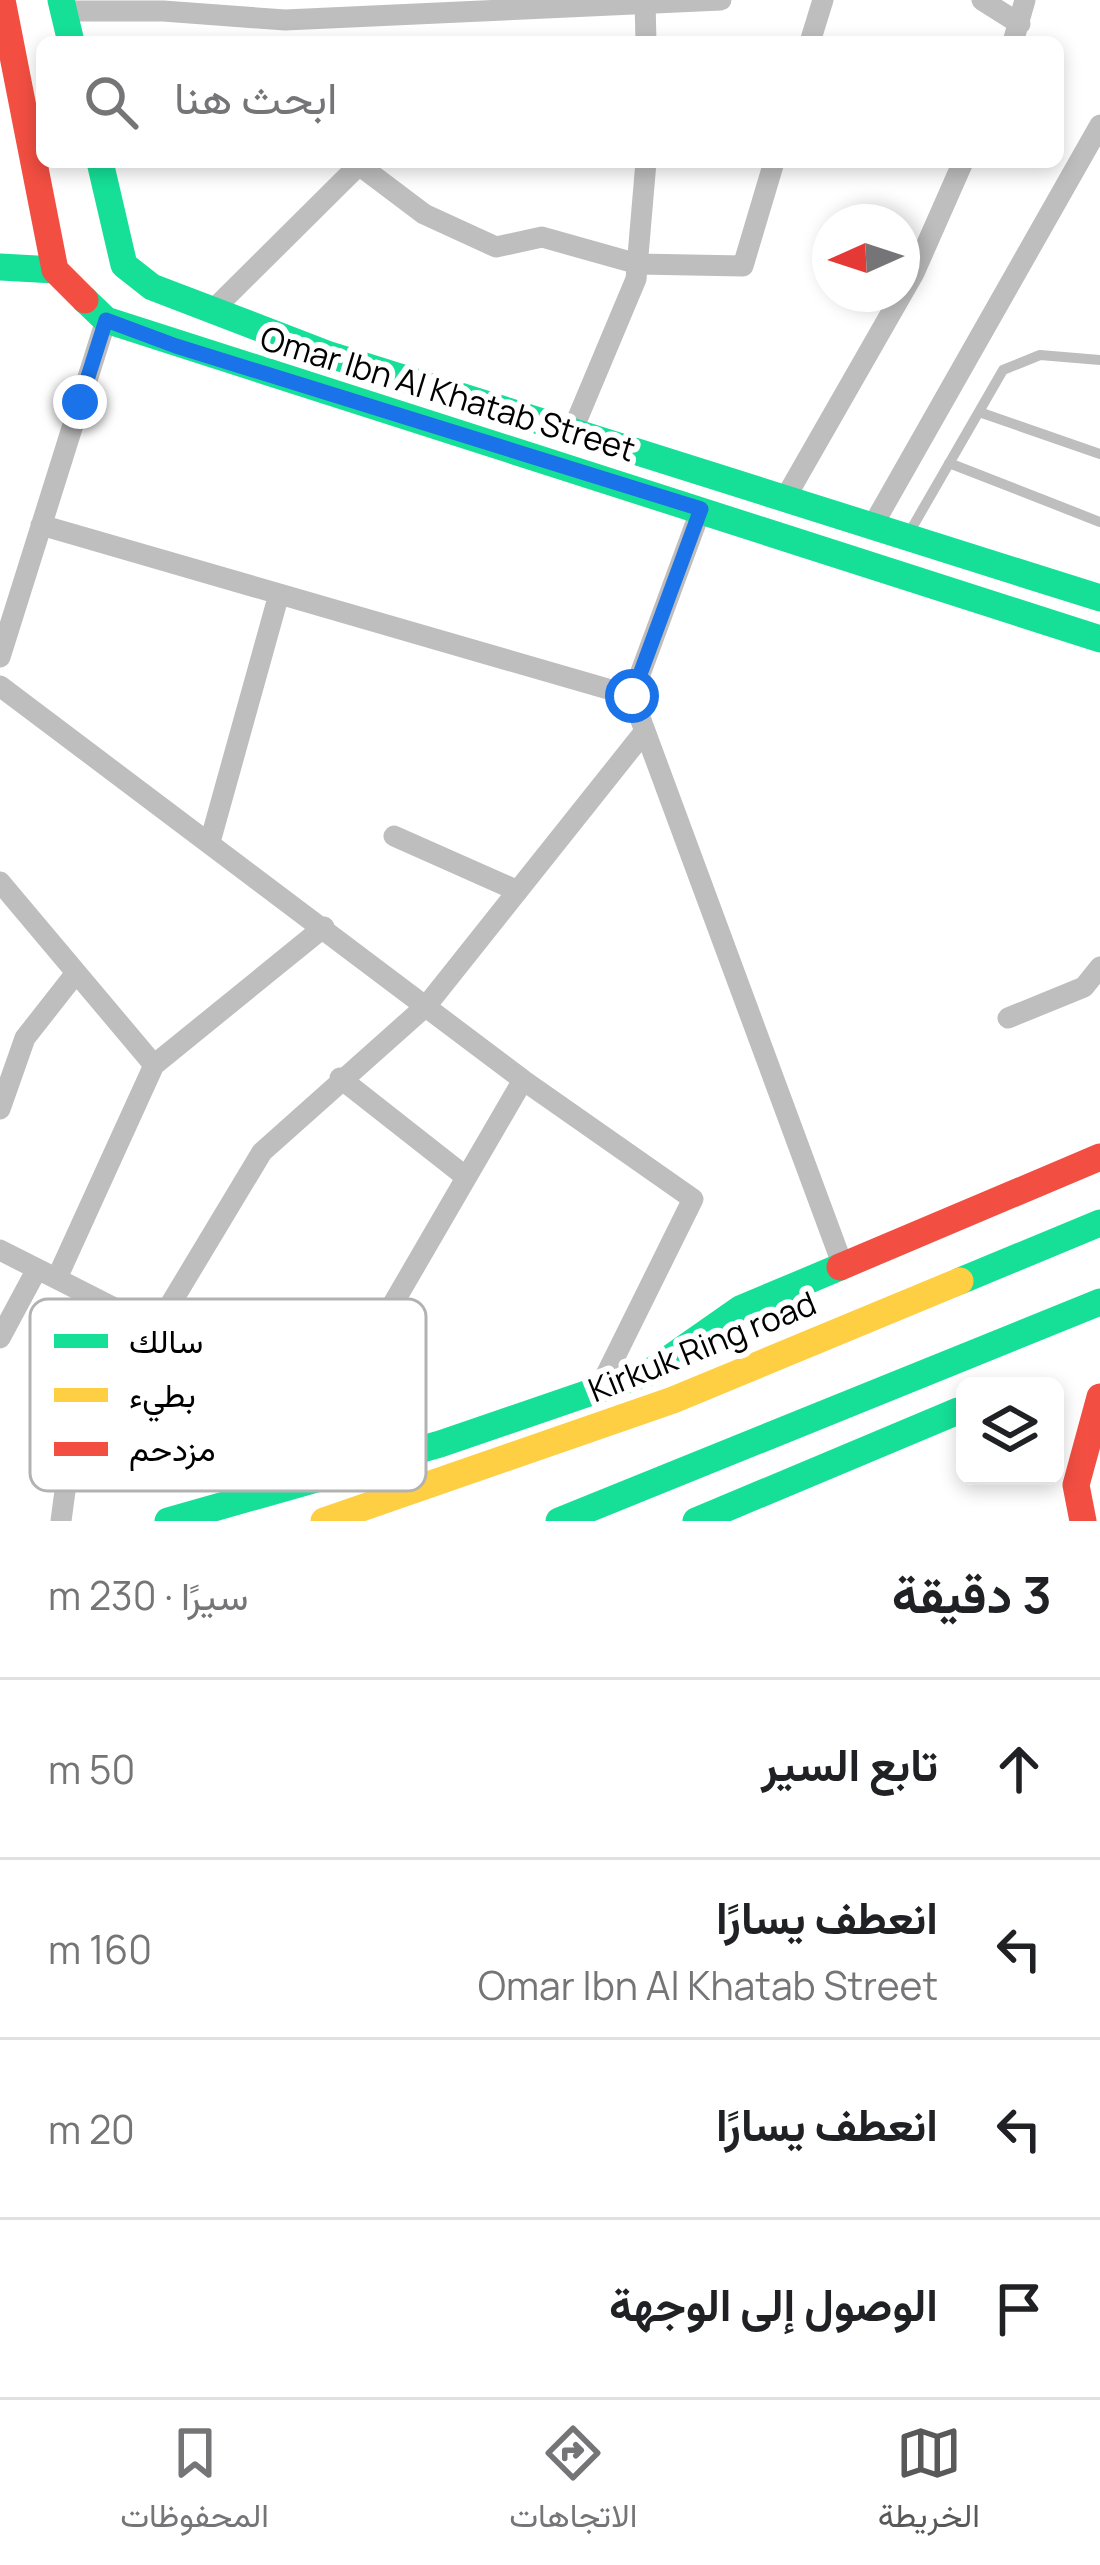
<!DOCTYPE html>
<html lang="ar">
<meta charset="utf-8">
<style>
:root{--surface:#fff;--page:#f6f6f6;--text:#202124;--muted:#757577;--line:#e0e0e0;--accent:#595959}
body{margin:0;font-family:Manrope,Vazirmatn,sans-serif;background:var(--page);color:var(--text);direction:rtl}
.controls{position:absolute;right:36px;bottom:36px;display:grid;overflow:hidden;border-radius:18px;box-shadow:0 6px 18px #0003}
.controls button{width:108px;height:108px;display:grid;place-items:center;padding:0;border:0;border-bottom:3px solid var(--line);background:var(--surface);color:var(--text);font:60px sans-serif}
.compass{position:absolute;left:812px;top:204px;width:108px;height:108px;border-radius:50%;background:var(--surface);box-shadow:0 6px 18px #0003;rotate:267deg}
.stop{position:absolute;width:36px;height:36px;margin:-27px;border:9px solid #1a73e8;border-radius:50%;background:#fff}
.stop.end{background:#1a73e8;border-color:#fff;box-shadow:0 3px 12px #0008}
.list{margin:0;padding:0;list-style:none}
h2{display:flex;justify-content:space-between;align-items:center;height:156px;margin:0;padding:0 48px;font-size:51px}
h2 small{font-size:39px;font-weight:400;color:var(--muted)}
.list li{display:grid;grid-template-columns:78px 1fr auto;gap:36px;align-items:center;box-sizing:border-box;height:180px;padding:0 48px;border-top:3px solid var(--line)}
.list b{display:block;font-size:45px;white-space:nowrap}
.list p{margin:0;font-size:39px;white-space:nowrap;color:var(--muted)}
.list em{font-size:39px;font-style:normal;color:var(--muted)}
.icon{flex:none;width:66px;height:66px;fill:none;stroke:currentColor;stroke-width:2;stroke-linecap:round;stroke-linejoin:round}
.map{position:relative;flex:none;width:1100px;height:1521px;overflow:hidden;direction:ltr}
.search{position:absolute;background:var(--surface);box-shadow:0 6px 18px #0003;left:36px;right:36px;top:36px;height:132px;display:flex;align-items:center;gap:30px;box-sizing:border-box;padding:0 42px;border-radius:18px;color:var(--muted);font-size:45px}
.sheet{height:876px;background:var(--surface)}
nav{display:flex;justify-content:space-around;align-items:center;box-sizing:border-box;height:168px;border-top:3px solid var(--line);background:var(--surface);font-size:33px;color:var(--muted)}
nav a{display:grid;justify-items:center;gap:6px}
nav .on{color:var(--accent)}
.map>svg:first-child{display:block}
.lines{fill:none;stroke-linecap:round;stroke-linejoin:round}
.lane{stroke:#bebebe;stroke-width:10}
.street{stroke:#bebebe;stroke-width:21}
.fast{stroke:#16e098;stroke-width:27}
.slow{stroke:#ffcf43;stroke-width:27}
.jam{stroke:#f24e42;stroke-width:27}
.route{stroke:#1a73e8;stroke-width:15}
.labels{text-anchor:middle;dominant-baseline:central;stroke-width:12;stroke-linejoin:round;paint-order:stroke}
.street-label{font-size:33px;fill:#000;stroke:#fff}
.key{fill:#fff;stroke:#b2b2b2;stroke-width:3}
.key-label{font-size:33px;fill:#000}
</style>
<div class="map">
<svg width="1100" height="1521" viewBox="0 0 1100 1521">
<rect width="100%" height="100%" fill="#fff"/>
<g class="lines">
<!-- lane -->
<path class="lane" d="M979,412L1100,454
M949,463L1100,522
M909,533L1003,370L1040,355L1100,360"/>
<!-- street -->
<path class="street" d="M645,0L646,42
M982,0L1020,24
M64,11H163L285,20L721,0
M810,42L823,0
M1013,42L1025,0
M212,311L359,165L424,214L496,247L542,237L638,264L743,266L774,162
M571,434L636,279L646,162
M787,495L914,273L963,162
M701,509L632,696L843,1266
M41,525L632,696
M873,525L1100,125
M0,657L106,320
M0,686L523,1080L693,1199L599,1389
M394,836L518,891
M210,842L279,594
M0,882L154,1065
M1008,1018L1084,987L1100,967
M340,1078L466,1177
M0,1109L25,1038L76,973
M0,1250L156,1329
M57,1278L154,1065L324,927
M0,1338L37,1269
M286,1488L523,1080
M61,1521L67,1476L262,1152L427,1005L645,731"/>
<!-- fast -->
<path class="fast" d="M61,0L71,42
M100,162L124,265L152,287L327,354L1100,598
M0,267L55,270
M85,300L106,320L1100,639
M960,1281L1100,1223
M168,1521L440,1444L650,1372L740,1309L840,1267
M559,1521L1100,1302
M696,1521L958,1411"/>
<!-- slow -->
<path class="slow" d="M324,1521L673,1400L960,1281"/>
<!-- jam -->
<path class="jam" d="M2,0L55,270L85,300
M840,1267L1100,1157
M1083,1521L1076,1485L1100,1397"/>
</g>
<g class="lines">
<!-- route -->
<path class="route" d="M80,402L106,320L176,346L701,509L632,696"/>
</g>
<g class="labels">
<!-- street labels -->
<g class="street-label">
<text transform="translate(448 393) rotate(17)">Omar Ibn Al Khatab Street</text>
<text transform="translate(702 1346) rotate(-22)">Kirkuk Ring road</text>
</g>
</g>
<!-- legend -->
<rect x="30" y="1299" width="396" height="192" rx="18" class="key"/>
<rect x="54" y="1334" width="54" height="14" fill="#16e098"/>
<rect x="54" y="1388" width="54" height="14" fill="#ffcf43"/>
<rect x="54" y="1442" width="54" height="14" fill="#f24e42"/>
<g class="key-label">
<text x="129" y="1353">سالك</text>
<text x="129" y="1407">بطيء</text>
<text x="129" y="1461">مزدحم</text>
</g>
</svg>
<div class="controls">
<button><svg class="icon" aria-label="layers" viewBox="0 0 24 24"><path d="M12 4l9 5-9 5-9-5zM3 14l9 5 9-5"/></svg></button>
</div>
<svg class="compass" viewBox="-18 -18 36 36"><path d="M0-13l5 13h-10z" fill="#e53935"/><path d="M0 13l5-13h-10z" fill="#757577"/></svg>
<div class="stop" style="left:632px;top:696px"></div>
<div class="stop end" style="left:80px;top:402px"></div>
<div class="search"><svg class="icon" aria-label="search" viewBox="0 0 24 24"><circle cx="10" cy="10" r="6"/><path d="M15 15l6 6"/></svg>ابحث هنا</div>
</div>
<section class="sheet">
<h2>3 دقيقة<small>سيرًا · 230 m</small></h2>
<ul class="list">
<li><svg class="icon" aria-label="ahead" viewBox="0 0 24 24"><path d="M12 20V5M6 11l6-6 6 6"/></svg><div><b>تابع السير</b></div><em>50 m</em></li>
<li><svg class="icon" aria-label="left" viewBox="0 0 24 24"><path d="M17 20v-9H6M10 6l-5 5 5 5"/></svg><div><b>انعطف يسارًا</b><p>Omar Ibn Al Khatab Street</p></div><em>160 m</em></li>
<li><svg class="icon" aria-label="left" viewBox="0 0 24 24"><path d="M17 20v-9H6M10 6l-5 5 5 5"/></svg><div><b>انعطف يسارًا</b></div><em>20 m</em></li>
<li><svg class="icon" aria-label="arrive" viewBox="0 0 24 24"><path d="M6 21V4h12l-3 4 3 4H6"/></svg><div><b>الوصول إلى الوجهة</b></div></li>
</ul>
</section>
<nav>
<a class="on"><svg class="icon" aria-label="map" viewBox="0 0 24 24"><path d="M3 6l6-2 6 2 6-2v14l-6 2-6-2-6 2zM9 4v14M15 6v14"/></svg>الخريطة</a>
<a><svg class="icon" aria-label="directions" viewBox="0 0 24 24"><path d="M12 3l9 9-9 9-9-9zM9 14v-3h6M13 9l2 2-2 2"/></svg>الاتجاهات</a>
<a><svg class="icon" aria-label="saved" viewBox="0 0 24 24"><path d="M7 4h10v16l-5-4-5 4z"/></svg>المحفوظات</a>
</nav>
